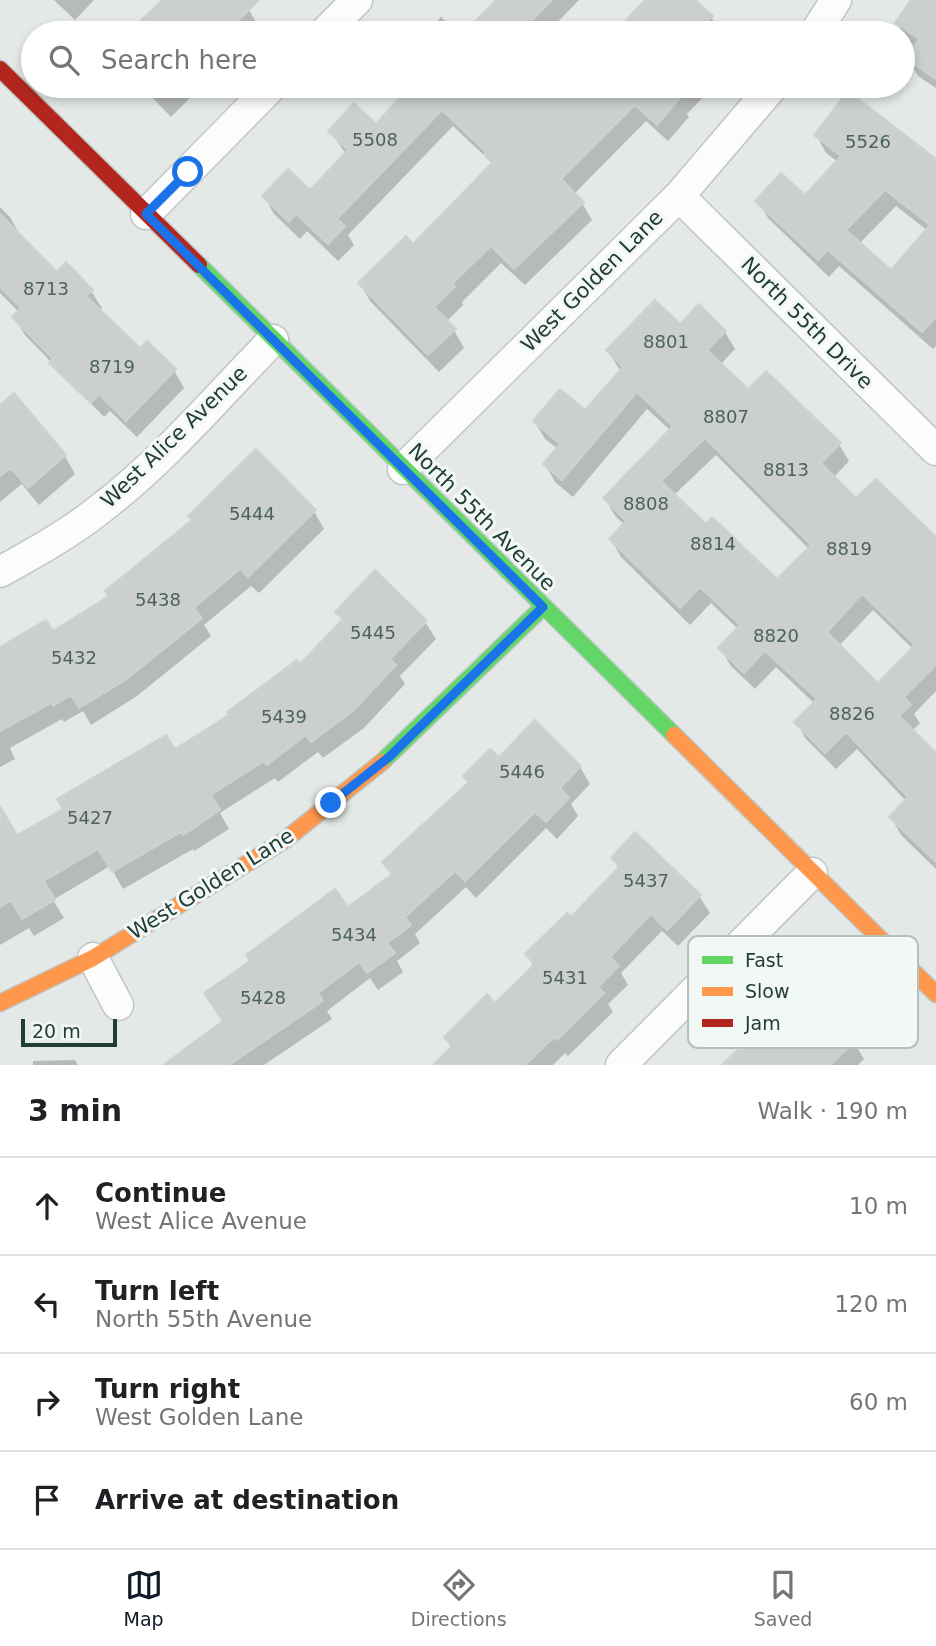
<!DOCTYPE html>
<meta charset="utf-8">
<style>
:root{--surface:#fff;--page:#f2f2f2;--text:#202124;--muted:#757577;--line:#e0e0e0;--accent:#111827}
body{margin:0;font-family:"DejaVu Sans",sans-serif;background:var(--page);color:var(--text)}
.scale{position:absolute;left:21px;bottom:18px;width:96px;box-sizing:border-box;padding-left:7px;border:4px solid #223c37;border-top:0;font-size:19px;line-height:24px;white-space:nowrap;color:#223c37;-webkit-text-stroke:5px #f2f8f5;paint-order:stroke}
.stop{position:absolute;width:21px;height:21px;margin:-16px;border:5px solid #1a73e8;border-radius:50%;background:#fff}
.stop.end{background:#1a73e8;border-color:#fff;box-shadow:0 2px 7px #0008}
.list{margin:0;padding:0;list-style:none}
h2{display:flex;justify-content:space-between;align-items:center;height:91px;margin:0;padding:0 28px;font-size:30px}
h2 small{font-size:23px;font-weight:400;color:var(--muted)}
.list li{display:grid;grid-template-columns:46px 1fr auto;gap:21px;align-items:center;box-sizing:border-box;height:98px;padding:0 28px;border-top:2px solid var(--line)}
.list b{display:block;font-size:26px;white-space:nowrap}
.list p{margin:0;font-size:23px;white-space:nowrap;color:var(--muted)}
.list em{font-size:23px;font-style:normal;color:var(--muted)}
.icon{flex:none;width:38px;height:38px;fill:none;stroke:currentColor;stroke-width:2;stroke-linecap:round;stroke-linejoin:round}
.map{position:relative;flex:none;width:936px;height:1065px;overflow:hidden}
.search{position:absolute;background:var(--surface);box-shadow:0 4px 10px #0003;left:21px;right:21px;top:21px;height:77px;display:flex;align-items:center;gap:18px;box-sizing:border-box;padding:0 24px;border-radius:38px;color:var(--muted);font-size:26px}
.sheet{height:483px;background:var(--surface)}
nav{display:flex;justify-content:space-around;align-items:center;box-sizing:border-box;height:98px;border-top:2px solid var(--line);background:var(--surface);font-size:19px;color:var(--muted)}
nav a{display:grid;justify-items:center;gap:4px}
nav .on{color:var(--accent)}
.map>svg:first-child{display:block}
.shadow{fill:#0003;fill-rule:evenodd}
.building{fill:#cbd0ce;stroke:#cdd2d0;stroke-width:2;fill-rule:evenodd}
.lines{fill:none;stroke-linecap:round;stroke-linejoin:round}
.street-casing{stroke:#c1c6c4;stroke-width:33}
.fast-casing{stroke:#bfc7c4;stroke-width:19}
.slow-casing{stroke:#bfc7c4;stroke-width:19}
.jam-casing{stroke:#bfc7c4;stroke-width:19}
.street{stroke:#fbfcfb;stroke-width:30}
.fast{stroke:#63d668;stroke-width:16}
.slow{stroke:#ff974d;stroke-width:16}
.jam{stroke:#b3261e;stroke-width:16}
.route{stroke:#1a73e8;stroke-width:9}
.labels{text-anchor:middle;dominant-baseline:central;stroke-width:6;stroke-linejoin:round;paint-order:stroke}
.number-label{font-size:18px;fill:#4d625e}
.street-label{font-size:21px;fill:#223c37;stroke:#f2f8f5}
.key{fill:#f2f8f5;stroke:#b4c0bc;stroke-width:2}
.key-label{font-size:19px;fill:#223c37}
</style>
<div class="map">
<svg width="936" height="1065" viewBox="0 0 936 1065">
<rect width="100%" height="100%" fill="#e4e9e7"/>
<!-- shadow -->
<path class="shadow" d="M54,0H94L75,20Z
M164,0H249V10L259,27L253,33H129Z
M497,0H579L547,33H467Z
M647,0H692L711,17L721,33H625Z
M913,0H936V88L918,76L908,59L916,47L907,41L897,23Z
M441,17L458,33H425Z
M141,86H194L197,91L171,117Z
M417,86H512L536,110L558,86H714L687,114L689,117L668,141L646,121L574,194L582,203L592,220L525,285L501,263L462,302L463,305L446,322L454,330L464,348L439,372L370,301L360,283L413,246L492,165L491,162L453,126L348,235L354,245L338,261L307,231L300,239L274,214L264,196L310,192L346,154L330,131L376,126Z
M816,135L936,199V346L933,349L839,266L829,277L768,218L758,201L805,198L838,162L826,153ZM896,206L928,231L891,273L859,244Z
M0,207L10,217L20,235L57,274L91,291L102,308L99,311L140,351L174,370L184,388L137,437L110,411L104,417L25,335L14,317L19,312L0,293Z
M680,326L725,332L735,349L720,365L748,392L839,444L849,461L833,478L856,501L936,540V691L914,714L920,723L912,731L936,755V869L901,835L891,817L906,801L857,749L836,769L806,739L796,722L815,704L776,667L755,689L731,666L720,648L738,629L711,603L690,625L621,557L611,539L625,525L615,516L605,498L671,431L647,409L573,497L555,482L545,464L558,449L545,439L535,422L585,413L621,372L608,351ZM716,455L809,549L777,582L706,527L674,495ZM873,610L913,649L878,685L839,646Z
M14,396L65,456L75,474L39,505L22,484L0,502V407Z
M314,511L324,529L259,593L251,586L204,625L211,636L137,696L91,725L83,711L64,722L62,719L10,748L15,759L0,767V673L53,633Z
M337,612L425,622L436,639L400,676L405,684L364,728L323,758L318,752L278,782L275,778L220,813L229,829L194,851L193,849L123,889L110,866L53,900L64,918L34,936L29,928L0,945V844L17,838L175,751L231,716L300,666L343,622Z
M499,759L580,767L590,784L571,804L578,816L557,839L546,828L476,898L466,887L415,934L420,943L397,961L403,972L378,990L370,978L327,1011L332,1019L264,1065H166L224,1022L206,993L348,909L392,876L384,862L470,783L466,777Z
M613,858L699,896L710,913L678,946L662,931L621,973L628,985L608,1004L613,1012L568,1056L565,1053L553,1065H436L452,1048L446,1038L495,1005L534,967L527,955L571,920L619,869Z
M752,1022L854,1042L864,1059L858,1065H724L758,1033Z
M75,1060L78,1065H33V1061Z"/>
<!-- building -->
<path class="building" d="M162,0H259L226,33H128Z
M496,0H552L520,33H464Z
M645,0H695L713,16L697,33H614Z
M911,0H936V79L906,59L919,39L895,23Z
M410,86H666L680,98L657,125L635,105L561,179L584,202L514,269L491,246L452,284L455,287L434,307L456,329L428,355L358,283L406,236L413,244L492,163L484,154L486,152L442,110L337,219L345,226L328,244L296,214L289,222L262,196L288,169L310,190L348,150L328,131L354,103L376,124Z
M848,91L936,159V317L922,332L828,250L818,260L755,201L781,173L805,195L841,156L814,135ZM885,190L930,225L891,270L846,230Z
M0,214L57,272L66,262L93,290L86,296L140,348L147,341L176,369L126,421L99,394L91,403L49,363L53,359L12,317L21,308L0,287Z
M655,300L680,324L699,304L726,331L707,350L748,389L766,371L841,443L821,463L856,498L876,479L936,537V665L904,697L911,705L899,716L936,753V862L889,817L908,797L846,732L825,753L794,722L817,699L765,651L744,673L718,648L740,625L700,587L680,608L609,539L626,521L603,498L673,426L637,392L562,480L543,464L560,444L533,421L560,389L585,410L623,367L606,350ZM705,438L811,545L777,579L712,517L706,524L661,481ZM862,594L915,645L878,683L827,632Z
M14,393L66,455L28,488L11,468L0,476V405Z
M256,449L316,510L248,577L240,569L194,608L202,618L127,679L79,708L71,695L53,706L51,703L0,731V647L46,620L53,631L109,596L105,591L192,520L188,516Z
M375,570L427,621L390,659L396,665L354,710L311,742L306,735L267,765L264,761L211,795L220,810L183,835L181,832L112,872L98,849L44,881L55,900L22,919L11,900L0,907V806L17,835L63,809L57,799L166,735L175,749L229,715L227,712L297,660L300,664L343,619L335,612Z
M535,720L581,766L560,788L569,798L546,822L535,812L465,881L455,871L405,917L411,925L387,943L395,953L367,973L359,962L318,993L323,1001L229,1065H163L223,1021L204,993L250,961L246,955L335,889L348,907L392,874L382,862L469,782L463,776L490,749L499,757Z
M635,832L701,895L667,930L651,914L610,957L619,966L598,987L604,993L557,1040L554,1037L525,1065H433L452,1046L444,1037L487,994L495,1003L535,964L525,954L567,913L571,917L620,866L611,858Z
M796,978L855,1041L830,1065H722L757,1031L749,1022Z"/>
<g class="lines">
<defs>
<path id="street" d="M324,33L357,0
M815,33L836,0
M679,196L936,450
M146,214L272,86
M403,469L679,196L773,86
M0,572C36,552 72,532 104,506C166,458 218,396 273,340
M93,958L118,1005
M621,1065L812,873"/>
<path id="fast" d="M199,265L674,735
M382,762L543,607"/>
<path id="slow" d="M674,735L936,994
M0,1003L93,958L285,840L382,762"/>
<path id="jam" d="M0,69L199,265"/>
</defs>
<!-- street casing -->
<use href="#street" class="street-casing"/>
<!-- fast casing -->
<use href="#fast" class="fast-casing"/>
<!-- slow casing -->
<use href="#slow" class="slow-casing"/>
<!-- jam casing -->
<use href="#jam" class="jam-casing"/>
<!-- street -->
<use href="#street" class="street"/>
<!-- fast -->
<use href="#fast" class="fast"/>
<!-- slow -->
<use href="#slow" class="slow"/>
<!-- jam -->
<use href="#jam" class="jam"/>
</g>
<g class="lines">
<!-- route -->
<path class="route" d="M188,172L146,214L543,607L389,757L331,803"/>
</g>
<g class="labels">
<!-- number labels -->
<g class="number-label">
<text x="375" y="139">5508</text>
<text x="868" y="141">5526</text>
<text x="46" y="288">8713</text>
<text x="666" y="341">8801</text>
<text x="112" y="366">8719</text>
<text x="726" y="416">8807</text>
<text x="786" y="469">8813</text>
<text x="646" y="503">8808</text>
<text x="252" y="513">5444</text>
<text x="713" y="543">8814</text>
<text x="849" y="548">8819</text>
<text x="158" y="599">5438</text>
<text x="373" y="632">5445</text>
<text x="776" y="635">8820</text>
<text x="74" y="657">5432</text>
<text x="852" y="713">8826</text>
<text x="284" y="716">5439</text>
<text x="522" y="771">5446</text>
<text x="90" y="817">5427</text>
<text x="646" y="880">5437</text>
<text x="354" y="934">5434</text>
<text x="565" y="977">5431</text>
<text x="263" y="997">5428</text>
</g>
<!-- street labels -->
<g class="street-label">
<text transform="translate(592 281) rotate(-45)">West Golden Lane</text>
<text transform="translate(807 323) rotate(45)">North 55th Drive</text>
<text transform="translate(174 437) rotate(-44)">West Alice Avenue</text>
<text transform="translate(482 517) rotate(45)">North 55th Avenue</text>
<text transform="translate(211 884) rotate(-32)">West Golden Lane</text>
</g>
</g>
<!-- legend -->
<rect x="688" y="936" width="230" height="112" rx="10" class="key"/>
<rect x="702" y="956" width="31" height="8" fill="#63d668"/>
<rect x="702" y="987" width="31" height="9" fill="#ff974d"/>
<rect x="702" y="1019" width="31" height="8" fill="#b3261e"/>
<g class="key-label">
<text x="745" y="967">Fast</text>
<text x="745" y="998">Slow</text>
<text x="745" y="1030">Jam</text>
</g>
</svg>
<div class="scale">20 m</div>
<div class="stop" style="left:188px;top:172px"></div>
<div class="stop end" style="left:331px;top:803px"></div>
<div class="search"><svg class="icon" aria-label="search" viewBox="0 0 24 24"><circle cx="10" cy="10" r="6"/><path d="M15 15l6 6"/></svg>Search here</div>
</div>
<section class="sheet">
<h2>3 min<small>Walk · 190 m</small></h2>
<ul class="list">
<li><svg class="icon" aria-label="ahead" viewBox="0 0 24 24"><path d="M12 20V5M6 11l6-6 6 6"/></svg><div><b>Continue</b><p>West Alice Avenue</p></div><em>10 m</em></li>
<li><svg class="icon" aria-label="left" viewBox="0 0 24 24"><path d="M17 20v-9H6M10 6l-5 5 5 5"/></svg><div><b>Turn left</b><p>North 55th Avenue</p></div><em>120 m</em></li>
<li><svg class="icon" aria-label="right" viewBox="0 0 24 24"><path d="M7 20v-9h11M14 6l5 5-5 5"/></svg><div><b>Turn right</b><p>West Golden Lane</p></div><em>60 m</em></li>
<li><svg class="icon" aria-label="arrive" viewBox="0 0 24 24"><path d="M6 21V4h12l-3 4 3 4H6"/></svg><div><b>Arrive at destination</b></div></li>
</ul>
</section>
<nav>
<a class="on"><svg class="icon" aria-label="map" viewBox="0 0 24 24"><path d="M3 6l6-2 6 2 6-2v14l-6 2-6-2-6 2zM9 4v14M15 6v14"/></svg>Map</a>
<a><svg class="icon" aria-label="directions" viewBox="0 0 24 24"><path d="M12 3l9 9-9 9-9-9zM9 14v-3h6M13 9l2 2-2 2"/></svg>Directions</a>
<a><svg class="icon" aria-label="saved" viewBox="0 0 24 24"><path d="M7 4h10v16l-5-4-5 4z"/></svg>Saved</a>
</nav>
